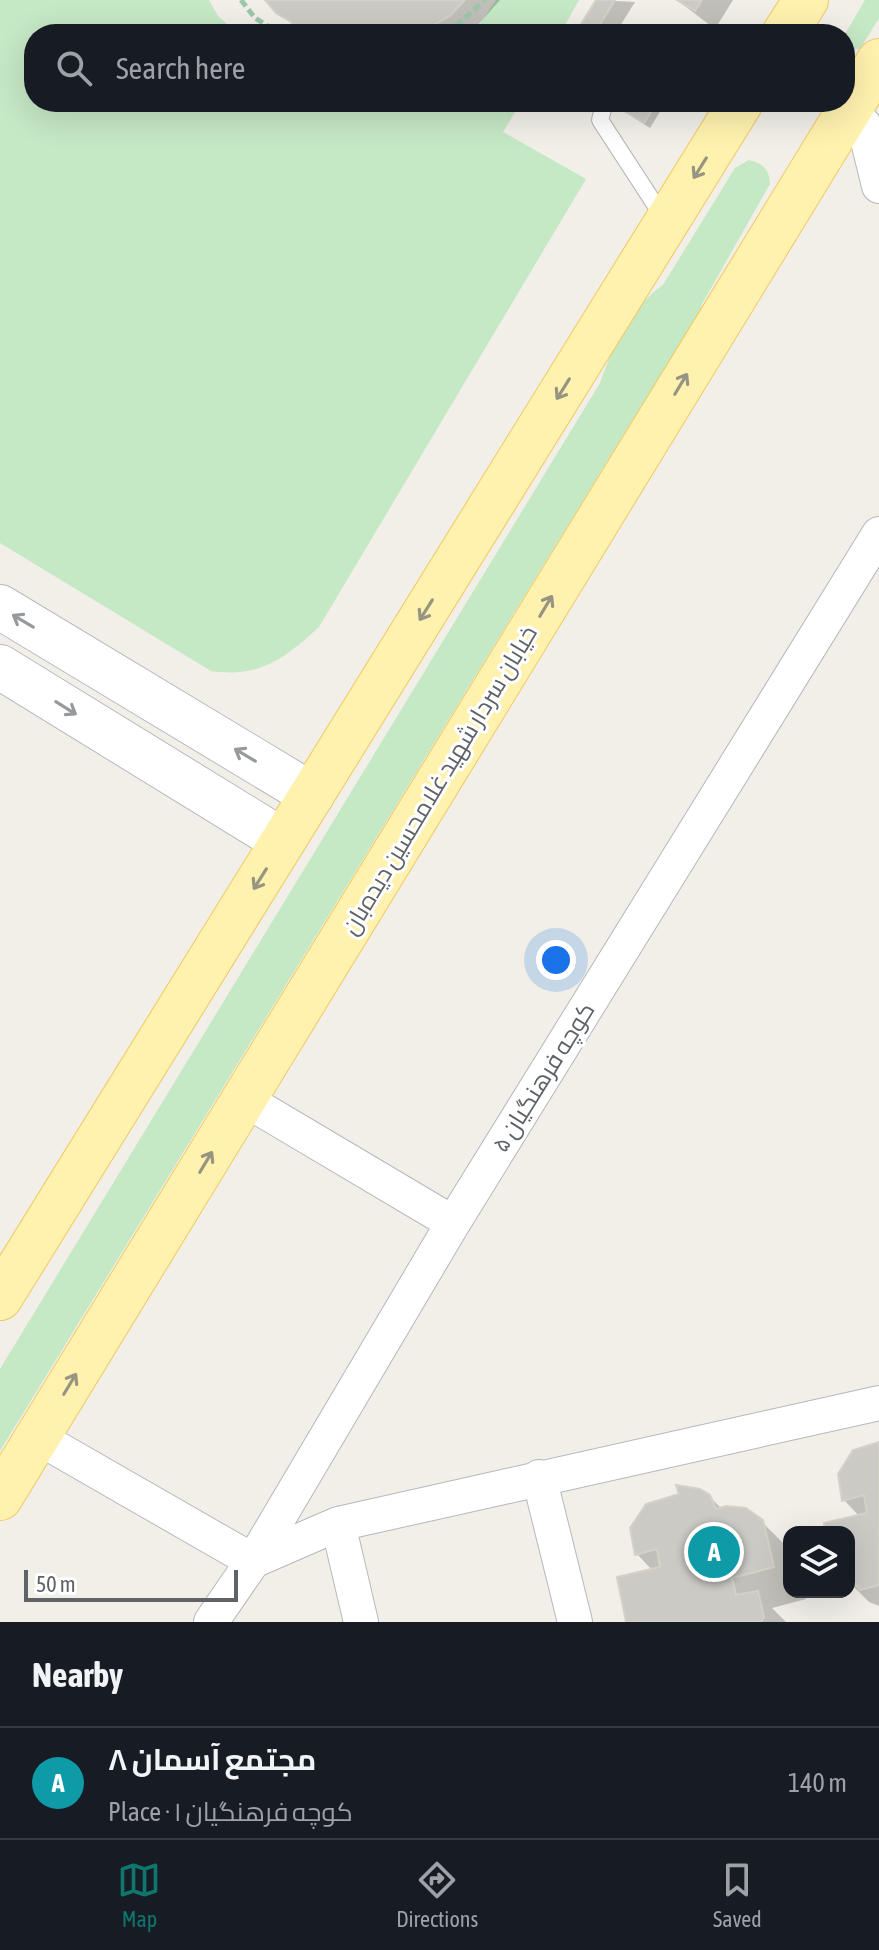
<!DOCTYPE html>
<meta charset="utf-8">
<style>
:root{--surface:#171b24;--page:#20242c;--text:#f1f3f6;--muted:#9ea1a6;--line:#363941;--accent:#0f766e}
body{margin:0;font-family:"Asap Condensed",Cairo,sans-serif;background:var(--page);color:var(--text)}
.controls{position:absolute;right:24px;bottom:24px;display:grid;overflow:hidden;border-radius:16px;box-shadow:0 8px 32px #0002}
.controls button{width:72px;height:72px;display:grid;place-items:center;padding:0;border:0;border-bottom:2px solid var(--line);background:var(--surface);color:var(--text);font:40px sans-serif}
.scale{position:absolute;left:24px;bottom:20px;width:214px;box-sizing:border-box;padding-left:8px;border:4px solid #5f6368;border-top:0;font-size:22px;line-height:28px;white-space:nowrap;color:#5f6368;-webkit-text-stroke:6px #fff;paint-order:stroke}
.you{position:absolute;left:556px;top:960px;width:28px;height:28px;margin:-20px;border:6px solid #fff;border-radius:50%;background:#1a73e8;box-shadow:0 0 0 12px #1a73e833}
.badge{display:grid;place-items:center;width:52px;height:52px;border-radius:50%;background:var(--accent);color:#fff;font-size:26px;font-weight:700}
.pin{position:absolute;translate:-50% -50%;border:4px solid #fff;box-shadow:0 2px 8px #0006}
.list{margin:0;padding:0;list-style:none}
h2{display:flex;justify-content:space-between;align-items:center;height:104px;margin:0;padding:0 32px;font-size:34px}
h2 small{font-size:26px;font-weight:400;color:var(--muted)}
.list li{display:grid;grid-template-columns:52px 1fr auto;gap:24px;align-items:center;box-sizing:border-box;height:112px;padding:0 32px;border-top:2px solid var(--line)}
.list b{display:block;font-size:30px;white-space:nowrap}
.list p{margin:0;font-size:26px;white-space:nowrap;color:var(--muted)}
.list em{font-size:26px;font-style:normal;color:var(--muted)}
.icon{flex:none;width:44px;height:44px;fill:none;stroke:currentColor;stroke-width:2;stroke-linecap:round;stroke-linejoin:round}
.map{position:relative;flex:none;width:879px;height:1622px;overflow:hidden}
.search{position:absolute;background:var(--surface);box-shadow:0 8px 32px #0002;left:24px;right:24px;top:24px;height:88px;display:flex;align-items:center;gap:20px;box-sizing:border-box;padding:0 28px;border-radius:32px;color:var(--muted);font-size:30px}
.sheet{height:216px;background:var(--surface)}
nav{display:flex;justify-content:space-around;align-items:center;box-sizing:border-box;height:112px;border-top:2px solid var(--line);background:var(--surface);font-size:22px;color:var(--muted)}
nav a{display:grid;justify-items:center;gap:4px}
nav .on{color:var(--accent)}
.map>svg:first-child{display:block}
.green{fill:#c5e8c5}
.shadow{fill:#0003}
.building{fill:#cccac5;stroke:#d6d1c6;stroke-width:2}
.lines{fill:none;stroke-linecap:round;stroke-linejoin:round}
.lane-casing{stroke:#b5b8bc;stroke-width:18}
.street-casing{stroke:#b5b8bc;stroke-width:36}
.secondary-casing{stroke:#b6babf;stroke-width:46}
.primary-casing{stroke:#f2c960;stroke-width:46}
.path{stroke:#9cc7a9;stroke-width:5;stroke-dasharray:8 4;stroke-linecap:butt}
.lane{stroke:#fff;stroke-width:16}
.street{stroke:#fff;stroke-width:34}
.secondary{stroke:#fff;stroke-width:44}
.primary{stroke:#fff2af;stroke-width:44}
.oneway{stroke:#979581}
.oneway2{stroke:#979a9d}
.labels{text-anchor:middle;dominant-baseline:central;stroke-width:6;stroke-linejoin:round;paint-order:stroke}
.street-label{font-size:24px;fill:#5f6368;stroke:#fff}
</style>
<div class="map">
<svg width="879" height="1622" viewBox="0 0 879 1622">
<rect width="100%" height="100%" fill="#f1efe8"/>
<!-- green -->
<path class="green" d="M0,0H209L218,16L238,34H34V102H521L503,132L586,179L319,627C284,659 260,678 211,671L0,543Z
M496,0H579L560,34H464L480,24Z
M865,0H879V18L860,49L846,50L845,34Z
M749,160C764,164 769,169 770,184L702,304L696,328L663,384L641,406L0,1451V1369L600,383C613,347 631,307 663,285L735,168Z"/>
<!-- shadow -->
<path class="shadow" d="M268,0H500L470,34H302Z
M598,0L635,2L615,34H577Z
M677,0H733L715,29Z
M610,102H666L650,128Z
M879,1444V1606L869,1602L849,1582V1532H828L860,1517L844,1500Z
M709,1496L722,1509L762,1522L789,1549V1592H804L806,1599L772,1608L786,1622H628L653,1571L637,1554Z"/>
<!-- building -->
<path class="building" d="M265,0H465L450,16L418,34H312L276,13Z
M596,0H615L594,34H575Z
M677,0H702L695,11Z
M610,102H657L644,123Z
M879,1442V1585L860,1590L849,1576V1532H826L824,1523L867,1513L864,1495L842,1501L838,1474L853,1450Z
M676,1485L700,1489L710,1495L716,1509L726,1506L746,1508L763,1520L774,1567L732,1578L736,1595L758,1591L764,1617L761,1622H626L617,1577L660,1567L657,1549L635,1555L630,1528L646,1504L679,1494Z"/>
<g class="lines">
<defs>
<path id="lane" d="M605,102L600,120L665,220"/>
<path id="street" d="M849,111L864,125L879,186
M244,1099L453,1223
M37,1437L253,1561L338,1524L879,1403
M539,1477L575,1622
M338,1524L361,1622
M211,1622L253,1561L453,1223L879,534"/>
<path id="secondary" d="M0,607L312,795
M0,667L283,841"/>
<path id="primary" d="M784,34L806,0
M0,1298L741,102
M0,1498L879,61"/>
</defs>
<!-- lane casing -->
<use href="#lane" class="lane-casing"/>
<!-- street casing -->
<use href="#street" class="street-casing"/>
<!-- secondary casing -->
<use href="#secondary" class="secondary-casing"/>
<!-- primary casing -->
<use href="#primary" class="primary-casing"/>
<!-- path -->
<path class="path" d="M241,0L255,18L280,34
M447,34L485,0"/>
<!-- lane -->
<use href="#lane" class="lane"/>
<!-- street -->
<use href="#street" class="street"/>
<!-- secondary -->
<use href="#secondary" class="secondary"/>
<!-- primary -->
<use href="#primary" class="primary"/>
</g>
<!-- one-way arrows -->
<defs><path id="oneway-shaft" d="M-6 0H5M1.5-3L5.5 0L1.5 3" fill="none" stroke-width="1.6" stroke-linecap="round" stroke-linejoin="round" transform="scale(2)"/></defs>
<g class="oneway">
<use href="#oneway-shaft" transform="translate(700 168) rotate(122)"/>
<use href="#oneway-shaft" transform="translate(681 384) rotate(-59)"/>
<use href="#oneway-shaft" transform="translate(563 389) rotate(122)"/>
<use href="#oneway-shaft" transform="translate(546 606) rotate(-59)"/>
<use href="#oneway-shaft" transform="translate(426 610) rotate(122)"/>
<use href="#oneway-shaft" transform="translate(260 879) rotate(122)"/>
<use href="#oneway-shaft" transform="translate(206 1162) rotate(-59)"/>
<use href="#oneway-shaft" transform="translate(70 1384) rotate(-59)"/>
</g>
<g class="oneway2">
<use href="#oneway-shaft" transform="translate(23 621) rotate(-149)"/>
<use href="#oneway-shaft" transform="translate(66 708) rotate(32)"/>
<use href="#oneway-shaft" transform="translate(245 755) rotate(-149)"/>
</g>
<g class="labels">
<!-- street labels -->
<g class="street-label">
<text transform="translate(439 780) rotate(-59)">خیابان سردار شهید غلامحسین دیده‌بان</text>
<text transform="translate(543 1077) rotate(-58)">کوچه فرهنگیان ۵</text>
</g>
</g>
</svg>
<div class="controls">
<button><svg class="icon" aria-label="layers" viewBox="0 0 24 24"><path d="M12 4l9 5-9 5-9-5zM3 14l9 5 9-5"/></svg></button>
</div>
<div class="scale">50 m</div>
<div class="you"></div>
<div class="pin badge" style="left:714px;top:1552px;background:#0f9aa8">A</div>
<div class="search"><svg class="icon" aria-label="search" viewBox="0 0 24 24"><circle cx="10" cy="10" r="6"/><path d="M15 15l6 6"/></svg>Search here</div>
</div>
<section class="sheet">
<h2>Nearby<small></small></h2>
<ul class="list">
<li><span class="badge" style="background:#0f9aa8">A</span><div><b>مجتمع آسمان ۸</b><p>Place · کوچه فرهنگیان ۱</p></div><em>140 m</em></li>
</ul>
</section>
<nav>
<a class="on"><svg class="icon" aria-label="map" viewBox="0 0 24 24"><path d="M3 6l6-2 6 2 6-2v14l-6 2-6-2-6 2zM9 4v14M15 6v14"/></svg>Map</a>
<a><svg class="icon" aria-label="directions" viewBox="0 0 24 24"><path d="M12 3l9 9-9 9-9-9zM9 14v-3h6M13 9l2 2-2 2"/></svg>Directions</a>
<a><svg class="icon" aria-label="saved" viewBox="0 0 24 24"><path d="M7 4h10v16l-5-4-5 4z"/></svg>Saved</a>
</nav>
